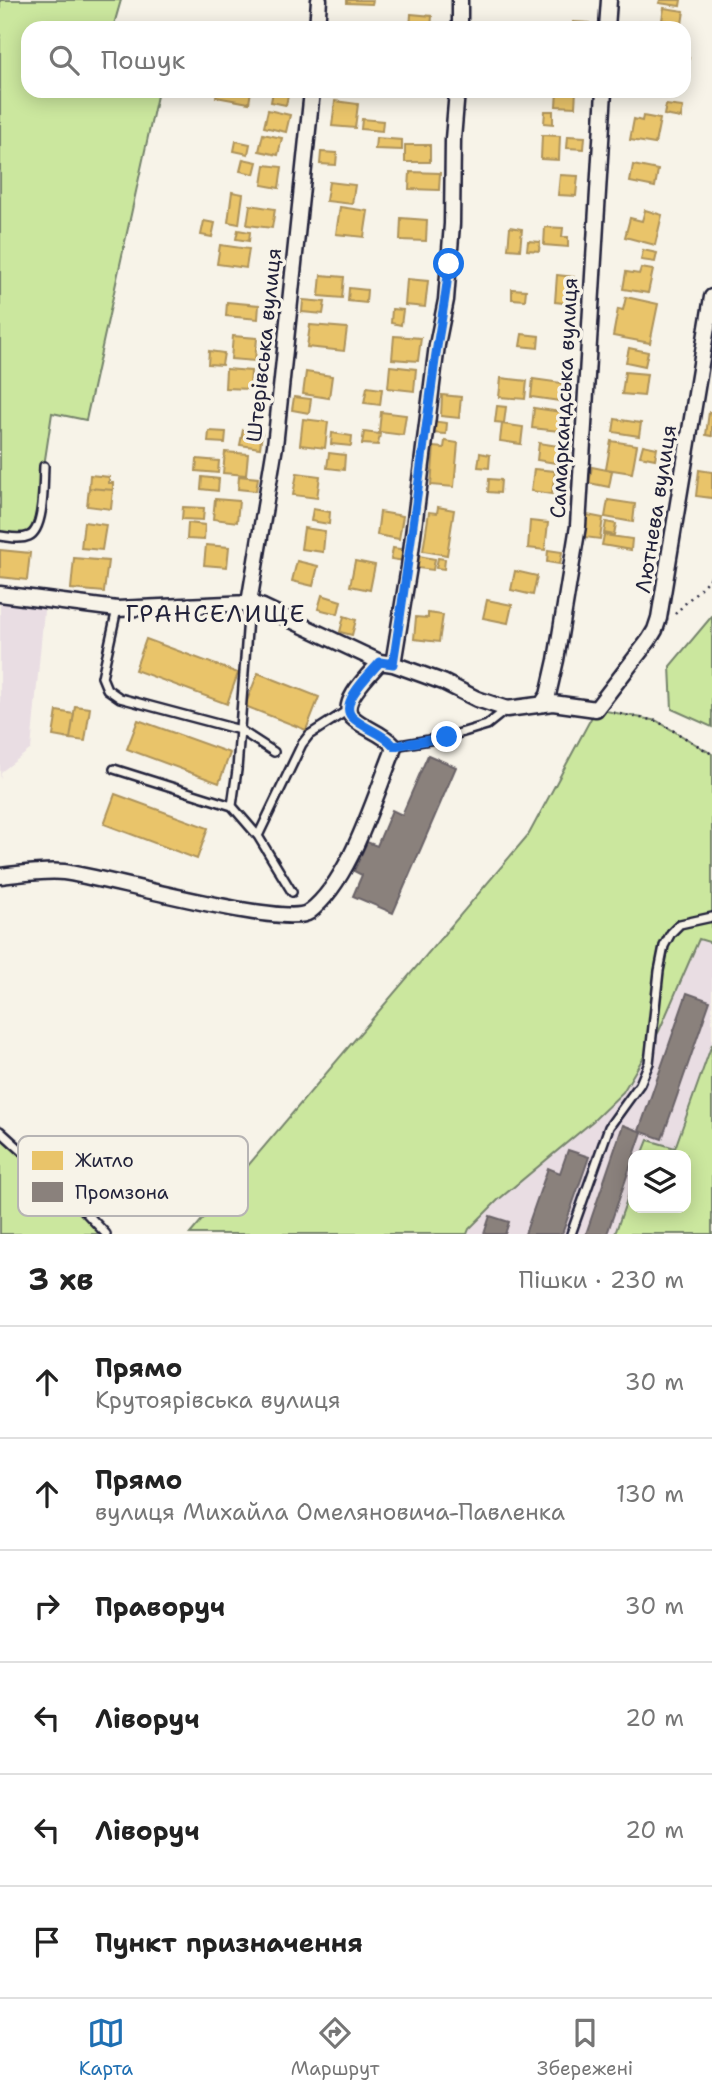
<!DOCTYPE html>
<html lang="uk">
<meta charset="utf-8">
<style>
:root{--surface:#fff;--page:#f6f6f6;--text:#222;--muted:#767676;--line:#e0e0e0;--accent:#1f6fb2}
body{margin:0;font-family:"Shantell Sans",sans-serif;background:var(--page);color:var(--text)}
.controls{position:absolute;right:21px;bottom:21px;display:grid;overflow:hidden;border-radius:14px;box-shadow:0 4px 18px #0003}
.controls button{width:63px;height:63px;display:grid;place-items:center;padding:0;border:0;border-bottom:2px solid var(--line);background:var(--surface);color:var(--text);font:35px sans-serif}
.stop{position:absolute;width:21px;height:21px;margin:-16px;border:5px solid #1a73e8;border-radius:50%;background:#fff}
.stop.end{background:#1a73e8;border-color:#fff;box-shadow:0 2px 7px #0008}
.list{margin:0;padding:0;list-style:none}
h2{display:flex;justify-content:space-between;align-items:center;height:91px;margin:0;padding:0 28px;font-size:30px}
h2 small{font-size:23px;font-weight:400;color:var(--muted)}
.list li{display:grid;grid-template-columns:46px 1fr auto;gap:21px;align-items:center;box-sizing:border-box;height:112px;padding:0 28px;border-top:2px solid var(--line)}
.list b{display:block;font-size:26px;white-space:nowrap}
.list p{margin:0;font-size:23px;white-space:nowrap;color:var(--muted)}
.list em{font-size:23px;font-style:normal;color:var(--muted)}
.icon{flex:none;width:38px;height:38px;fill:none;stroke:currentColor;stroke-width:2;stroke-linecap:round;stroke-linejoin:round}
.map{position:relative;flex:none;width:712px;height:1234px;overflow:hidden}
.search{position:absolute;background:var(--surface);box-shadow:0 4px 18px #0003;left:21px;right:21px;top:21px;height:77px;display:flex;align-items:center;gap:18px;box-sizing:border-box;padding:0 24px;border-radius:21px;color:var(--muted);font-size:26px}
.sheet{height:763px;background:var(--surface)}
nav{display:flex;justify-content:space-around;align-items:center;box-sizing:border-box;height:98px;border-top:2px solid var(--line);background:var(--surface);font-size:19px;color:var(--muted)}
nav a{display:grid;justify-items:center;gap:4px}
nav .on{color:var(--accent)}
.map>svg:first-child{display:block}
.built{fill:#e9dde3}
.green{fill:#cbe79e;stroke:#76846c;stroke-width:2}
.homes{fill:#e9c46a;stroke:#ad935c;stroke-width:2}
.industry{fill:#8a817c;stroke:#6b6468;stroke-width:2}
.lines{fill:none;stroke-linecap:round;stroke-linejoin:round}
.lane-casing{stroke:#22223b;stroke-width:12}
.street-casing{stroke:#22223b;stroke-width:19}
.path{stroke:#22223b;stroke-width:2.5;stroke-dasharray:2 5;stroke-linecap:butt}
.lane{stroke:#f7f3e8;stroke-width:7}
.street{stroke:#f7f3e8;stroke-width:14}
.route{stroke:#1a73e8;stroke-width:9}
.labels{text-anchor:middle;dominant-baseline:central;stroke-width:7;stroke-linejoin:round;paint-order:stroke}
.street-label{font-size:21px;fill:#22223b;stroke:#f7f3e8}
.quarter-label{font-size:24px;letter-spacing:2px;fill:#22223b;stroke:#f7f3e8}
.key{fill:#f7f3e8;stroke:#b7b4b4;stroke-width:2}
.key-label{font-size:19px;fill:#22223b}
</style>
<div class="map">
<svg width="712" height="1234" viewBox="0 0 712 1234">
<rect width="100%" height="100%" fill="#f7f3e8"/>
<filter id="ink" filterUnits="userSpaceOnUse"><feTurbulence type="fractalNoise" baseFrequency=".0143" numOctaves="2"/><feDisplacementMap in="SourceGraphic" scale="14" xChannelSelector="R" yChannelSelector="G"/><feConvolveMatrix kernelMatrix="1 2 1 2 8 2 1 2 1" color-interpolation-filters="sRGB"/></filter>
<g filter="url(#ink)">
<!-- built -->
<path class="built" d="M0,594L45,600L31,749L1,772L0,780Z
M700,939L712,943V1044L674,1148L648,1140L642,1155H633V1182L615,1234H467L469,1229L498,1200L593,1121L623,1092L659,1031Z"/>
<!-- green -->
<path class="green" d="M0,0H121L113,28H28V91H158L86,420L52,413L44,466L40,522L28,537L0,536Z
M712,616V727L672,709L670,666Z
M596,709L657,721L712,754V943L699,939L659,1031L623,1092L593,1121L498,1200L469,1229L467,1234H190L529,834Z
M712,1044V1234H615L633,1182V1208H686V1155H642L648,1140L675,1148Z
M0,1131L106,1234H0Z"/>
<!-- homes -->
<path class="homes" d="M347,0H373L372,4L347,3Z
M660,0H681L680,6L659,3Z
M664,8L684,11L682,24L662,20Z
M411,14L432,16L431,28H410Z
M573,22L589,23V28H573Z
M640,22L658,25V28H639Z
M684,58H689L687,71L684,70Z
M217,91H251L249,103L216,97Z
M273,91H289L286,105L271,102Z
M557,91H576L575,107L556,106Z
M335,101L358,104L355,128L332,126Z
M666,105L683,107L681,118L664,115Z
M268,110L290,115L286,132L264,127Z
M545,111H553V124L544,123Z
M643,116L660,119L655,144L630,140L634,119L642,121Z
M362,119L383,121L382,131L361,129Z
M263,134L282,138L278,155L259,151Z
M542,135L560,136L559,160L541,159Z
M568,136L585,137L584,149L567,148Z
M376,138L402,140V150L375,149Z
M236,141L250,144L248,154L234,151Z
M405,145H430V162H405Z
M321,152L337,153L336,165L320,164Z
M243,159L257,162L254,174L240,171Z
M265,165L282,167L279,188L262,185Z
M633,165L658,170L655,187L630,182Z
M410,172L440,173L439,190L409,189Z
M560,175L578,176L576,196L558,195Z
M329,182L355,185L352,204L326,201Z
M232,192L243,194L239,224L228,222Z
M250,205L275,209L272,228L247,225Z
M340,207L368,211L364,237L336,234Z
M645,210L662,215L655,245L625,237L630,218L642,221Z
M401,218L427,220L426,241L400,240Z
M204,221L215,223L212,237L201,235Z
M510,227L522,229L520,250L508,249Z
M545,227L563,228L562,237H568V247L544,245Z
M238,230L250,232L249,241L236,239Z
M528,241L540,242L539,251L527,250Z
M220,245L249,249L246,268L217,264Z
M643,250L657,253L655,262L641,260Z
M641,268L653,270L648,293L623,289L626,272L639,274Z
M321,275L344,277L342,298L319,296Z
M557,275L574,277L572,304L555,302Z
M407,279L428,281L425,307L405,305Z
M349,288L367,290L366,303L348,301Z
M512,289L526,290L525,300L512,299Z
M626,297L658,304L650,343L613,336L618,309L623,310Z
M303,300L325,302L323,314L302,312Z
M227,302L259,305L258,319L226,316Z
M392,309L403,310L401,325L391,323Z
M310,325L347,328L344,351L307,347Z
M522,334L539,336L538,348L520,346Z
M233,336L257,338L255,361L231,359Z
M394,336L421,338L418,361L392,359Z
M629,348L648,352L645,366L626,362Z
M209,351L224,353L222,365L208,364Z
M390,366L416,369L414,391L388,388Z
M226,369L251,371L250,389L225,388Z
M306,372L332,376L329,398L303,394Z
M625,372L647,374L644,396L622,394Z
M501,378L527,381L525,399L499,397Z
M533,379L562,383L560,401L531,397Z
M367,387L382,389L380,405L364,403Z
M442,395L461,397L459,418L441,416Z
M294,397L311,399L309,413L292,410Z
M497,406L506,407L504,423L495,422Z
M534,408L561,412L559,431L532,428Z
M381,412L406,415L403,435L379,432Z
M709,412H712V436L706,435Z
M303,419L328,422L325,448L300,445Z
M615,419L641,423L639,436L613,432Z
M431,421L447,423L446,434L430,433Z
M502,424L523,427L521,444L500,441Z
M243,430L262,433L260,448L240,445Z
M209,431L226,432L225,443L208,442Z
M364,432L380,434L378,445L362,444Z
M332,433L352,436L351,446L331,444Z
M445,441L458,443L454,487L431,485L434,447L444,448Z
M611,441L637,445L632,473L606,469Z
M539,443L571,448L568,465L537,460Z
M643,445L657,448L655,459L640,456Z
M225,452L248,454L246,475L223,473Z
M329,453L345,455L344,470L327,468Z
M480,453L490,455L489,468L478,467Z
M197,459L219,461L218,473L196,471Z
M592,467L612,471L609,487L589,483Z
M534,469L555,471L552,494L531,491Z
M699,470L712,472V498L696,496Z
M297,473L320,476L317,498L293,495Z
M90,475L109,477V483H113V490L89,488Z
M239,476L258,478L256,491L238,489Z
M202,477L219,479L218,491L201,489Z
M489,479L501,480L500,493L488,492Z
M89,488L113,490L111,509L87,506Z
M215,499L239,501L237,522L213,519Z
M608,500L635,504L633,522L605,517Z
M183,507L204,508L203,520L182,519Z
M438,507L454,510L447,555L423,551L429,512L437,513Z
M313,509L330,512L329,524L311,521Z
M380,512L403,516L399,539L377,535Z
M587,515L603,518L600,539L584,537Z
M530,521L548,523L545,550L528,548Z
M84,522L106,525L102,550L81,548Z
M606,522L616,524L614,535L604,533Z
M188,523L205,525L204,540L187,539Z
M304,528L325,531L323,552L301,549Z
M604,535L632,539L631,550L602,545Z
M206,545L229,547L227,567L204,565Z
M393,548L407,550L405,561L391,559Z
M0,550L30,553L27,580L0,577Z
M548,550L562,552L560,564L547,562Z
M419,556L435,559L433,570L417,568Z
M74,558L108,561L104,592L71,589Z
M438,558L445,559L444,569L436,568Z
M297,561L318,566L313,586L292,581Z
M355,561L375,565L370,590L350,586Z
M515,571L537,576L533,595L511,590Z
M322,595L341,601L338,614L318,609Z
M487,600L512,605L508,623L483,618Z
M428,613L443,615L439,642L414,639L416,617L428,618Z
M344,616L356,620L352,635L340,632Z
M146,639L238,673L227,704L135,670Z
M258,673L319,697L306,730L245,706Z
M75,706L90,708L85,741L70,739Z
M57,711L74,714L70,739L53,736Z
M138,720L230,753L219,783L127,749Z
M115,794L208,828L197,859L104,824Z"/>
<!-- industry -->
<path class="industry" d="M428,755L456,767L393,913L353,896L362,875L354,871L367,842L377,846L392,810L402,815Z
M687,993L710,1001L662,1139L639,1131Z
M623,1125L642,1132L607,1234H586Z
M568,1150L589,1157L562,1234H525L548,1168L560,1173Z
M490,1216L509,1222L505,1234H484Z"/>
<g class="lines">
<defs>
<path id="lane" d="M0,536C9,537 20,540 29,536C45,529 43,482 44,466
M249,603L237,770L232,806L258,836
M117,609L102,677L107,689L120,698L240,730L274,752
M394,746L447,737L487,725L507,709
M114,769L232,806
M292,892L258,836L302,744L309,735L348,710
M0,1131L62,1187L106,1234
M571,1234L609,1127L640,1084L649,1063L659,971L664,946L671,933L680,924L712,917"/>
<path id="street" d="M460,0V28
M317,28L319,0
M607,28L609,0
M0,594L117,609L249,603L263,607L380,662L393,664L443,682L477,699L507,709L553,703L596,709L649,640L655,630L659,618L712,297
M249,603L275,446L312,91
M393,664L409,567L437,345L446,300L452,224L453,139L457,91
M542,704L548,695L556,660L578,526L604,91
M0,876C21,874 43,870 64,872C102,877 286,929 309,912C349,882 373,802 392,754L394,746C382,732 364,729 352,717C338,703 371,673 380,662"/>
</defs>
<!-- lane casing -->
<use href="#lane" class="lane-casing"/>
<!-- street casing -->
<use href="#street" class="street-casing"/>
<!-- path -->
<path class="path" d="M675,614L712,576
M613,713L657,721L712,754"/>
<!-- lane -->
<use href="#lane" class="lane"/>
<!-- street -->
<use href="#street" class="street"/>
</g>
</g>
<g class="lines" filter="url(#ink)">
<!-- route -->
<path class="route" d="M447,737L394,746C382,732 364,729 352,717C338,703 371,673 380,662L393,664C408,568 420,472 433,376C437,339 446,302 449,264"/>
</g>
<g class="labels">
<!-- street labels -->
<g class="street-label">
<text transform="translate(264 345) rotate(-84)">Штерівська вулиця</text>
<text transform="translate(564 398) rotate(-87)">Самаркандська вулиця</text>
<text transform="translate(656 509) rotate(-81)">Лютнева вулиця</text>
</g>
<!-- quarter labels -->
<g class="quarter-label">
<text x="216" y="614">ГРАНСЕЛИЩЕ</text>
</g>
</g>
<!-- legend -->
<rect x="18" y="1136" width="230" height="80" rx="10" class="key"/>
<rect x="32" y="1151" width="31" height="19" fill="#e9c46a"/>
<rect x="32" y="1182" width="31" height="20" fill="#8a817c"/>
<g class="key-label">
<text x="75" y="1167">Житло</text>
<text x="75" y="1199">Промзона</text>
</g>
</svg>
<div class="controls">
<button><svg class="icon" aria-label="layers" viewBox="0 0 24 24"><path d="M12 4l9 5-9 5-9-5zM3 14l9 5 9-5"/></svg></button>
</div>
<div class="stop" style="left:449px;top:264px"></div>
<div class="stop end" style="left:447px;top:737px"></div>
<div class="search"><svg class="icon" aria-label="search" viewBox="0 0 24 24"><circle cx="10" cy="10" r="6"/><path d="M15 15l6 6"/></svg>Пошук</div>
</div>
<section class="sheet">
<h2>3 хв<small>Пішки · 230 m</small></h2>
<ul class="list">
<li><svg class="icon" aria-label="ahead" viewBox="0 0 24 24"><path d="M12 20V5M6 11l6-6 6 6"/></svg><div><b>Прямо</b><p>Крутоярівська вулиця</p></div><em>30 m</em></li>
<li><svg class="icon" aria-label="ahead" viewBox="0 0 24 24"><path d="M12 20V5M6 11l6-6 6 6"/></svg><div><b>Прямо</b><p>вулиця Михайла Омеляновича-Павленка</p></div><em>130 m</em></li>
<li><svg class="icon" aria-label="right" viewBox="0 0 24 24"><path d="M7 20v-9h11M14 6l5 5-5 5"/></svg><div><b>Праворуч</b></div><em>30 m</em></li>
<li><svg class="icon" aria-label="left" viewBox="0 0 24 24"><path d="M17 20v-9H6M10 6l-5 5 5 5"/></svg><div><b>Ліворуч</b></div><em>20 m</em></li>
<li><svg class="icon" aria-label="left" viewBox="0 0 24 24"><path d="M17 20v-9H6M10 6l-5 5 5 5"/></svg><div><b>Ліворуч</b></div><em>20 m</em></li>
<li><svg class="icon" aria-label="arrive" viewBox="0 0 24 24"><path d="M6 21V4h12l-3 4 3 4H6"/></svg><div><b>Пункт призначення</b></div></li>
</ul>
</section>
<nav>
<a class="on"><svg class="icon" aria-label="map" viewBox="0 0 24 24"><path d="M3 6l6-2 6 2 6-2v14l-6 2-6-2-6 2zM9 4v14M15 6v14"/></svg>Карта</a>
<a><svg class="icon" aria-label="directions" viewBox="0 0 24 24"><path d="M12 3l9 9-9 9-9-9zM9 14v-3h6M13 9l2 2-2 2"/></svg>Маршрут</a>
<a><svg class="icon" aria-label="saved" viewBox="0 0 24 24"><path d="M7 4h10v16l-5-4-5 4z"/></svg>Збережені</a>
</nav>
